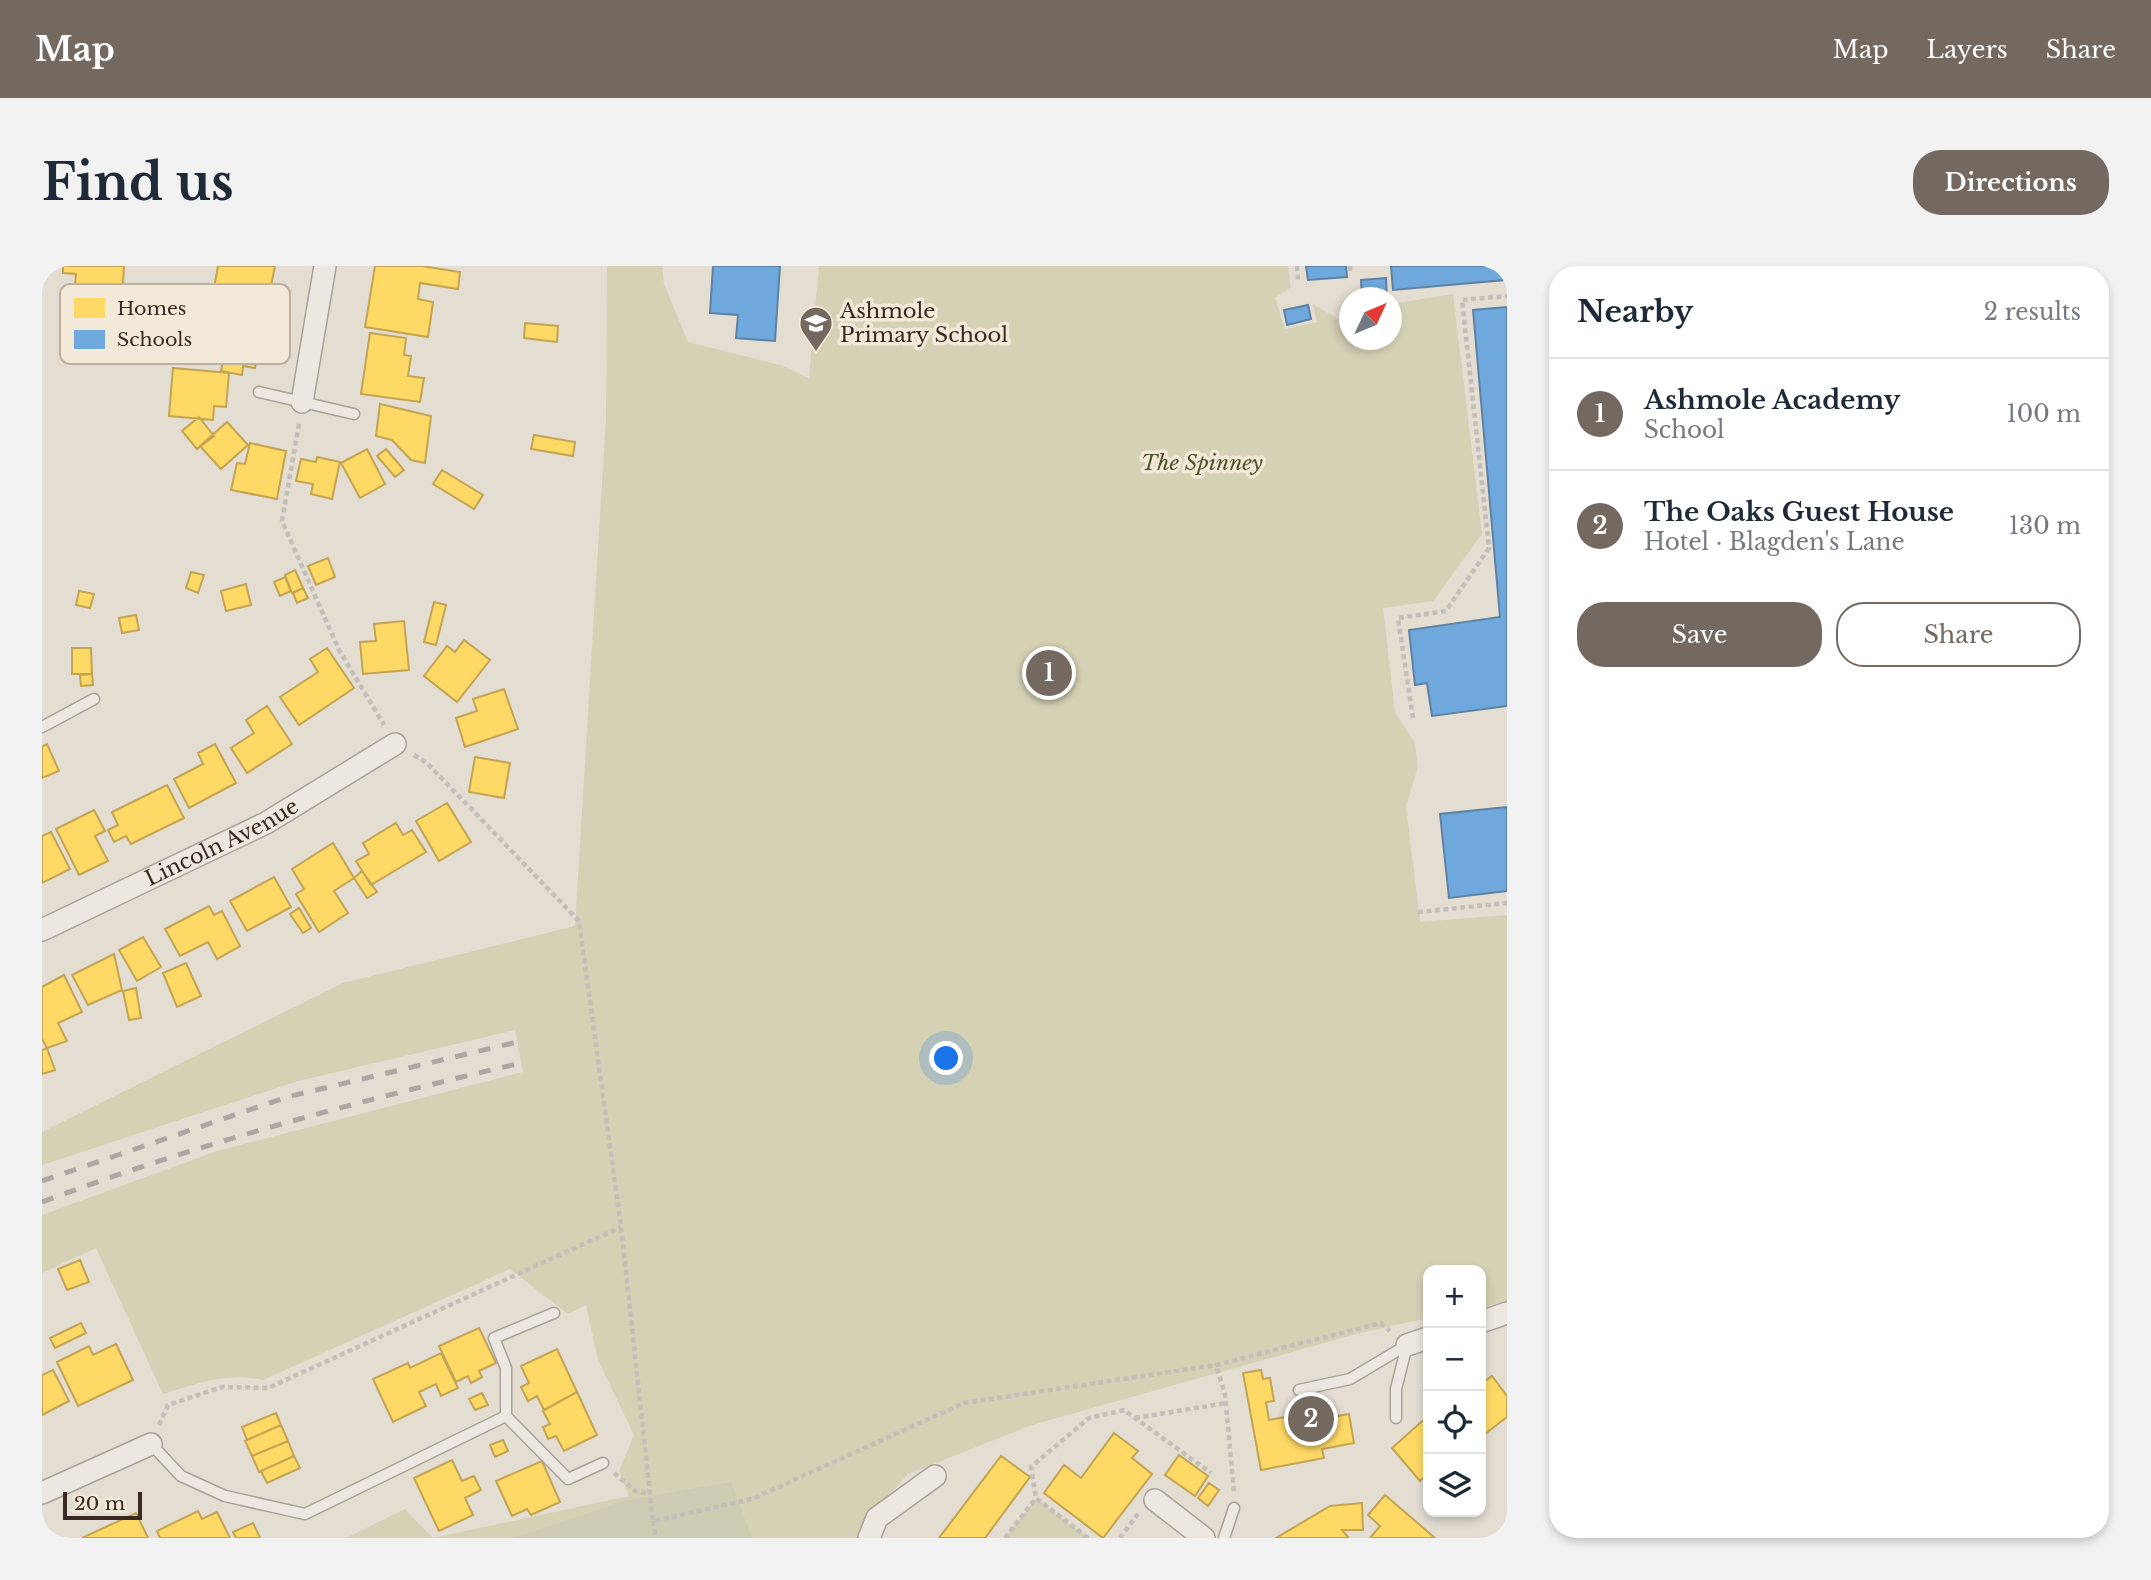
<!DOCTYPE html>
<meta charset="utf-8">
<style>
:root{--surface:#fff;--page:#f2f2f3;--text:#1f2937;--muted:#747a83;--line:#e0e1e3;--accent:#746960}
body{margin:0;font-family:"Libre Baskerville",serif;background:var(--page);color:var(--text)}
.controls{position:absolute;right:21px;bottom:21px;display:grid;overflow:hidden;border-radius:14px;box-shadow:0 4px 10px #0003}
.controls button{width:63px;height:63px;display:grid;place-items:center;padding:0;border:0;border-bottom:2px solid var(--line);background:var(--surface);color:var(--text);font:35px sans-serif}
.compass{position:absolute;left:1297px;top:21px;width:63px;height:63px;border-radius:50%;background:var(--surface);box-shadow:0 4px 10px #0003;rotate:46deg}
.scale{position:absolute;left:21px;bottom:18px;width:79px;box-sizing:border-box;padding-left:7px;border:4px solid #382a22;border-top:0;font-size:19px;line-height:24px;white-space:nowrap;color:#382a22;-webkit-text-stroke:5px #f3e9d9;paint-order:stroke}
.you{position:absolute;left:905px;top:793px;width:24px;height:24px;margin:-18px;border:5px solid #fff;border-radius:50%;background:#1a73e8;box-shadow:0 0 0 10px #1a73e833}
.badge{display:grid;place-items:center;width:46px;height:46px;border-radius:50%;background:var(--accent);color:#fff;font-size:23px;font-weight:700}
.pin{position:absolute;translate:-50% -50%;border:4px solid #fff;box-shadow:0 2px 7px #0006}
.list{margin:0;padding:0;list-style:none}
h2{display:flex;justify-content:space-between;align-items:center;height:91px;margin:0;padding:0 28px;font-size:30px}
h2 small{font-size:23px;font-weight:400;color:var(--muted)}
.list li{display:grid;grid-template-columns:46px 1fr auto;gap:21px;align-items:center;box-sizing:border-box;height:112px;padding:0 28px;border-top:2px solid var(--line)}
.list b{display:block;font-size:26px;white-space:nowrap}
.list p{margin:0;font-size:23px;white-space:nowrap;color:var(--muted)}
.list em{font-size:23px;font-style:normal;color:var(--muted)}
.actions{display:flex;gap:14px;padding:21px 28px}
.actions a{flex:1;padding:16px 0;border:2px solid var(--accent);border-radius:28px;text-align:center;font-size:24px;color:var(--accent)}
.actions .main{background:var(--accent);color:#fff}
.icon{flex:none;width:38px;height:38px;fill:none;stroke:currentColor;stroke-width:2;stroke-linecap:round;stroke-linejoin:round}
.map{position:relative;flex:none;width:1465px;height:1272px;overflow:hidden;border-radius:28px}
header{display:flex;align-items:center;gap:42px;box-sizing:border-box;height:98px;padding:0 35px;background:var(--accent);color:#fff}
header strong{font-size:33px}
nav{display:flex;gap:38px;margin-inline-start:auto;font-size:24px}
.intro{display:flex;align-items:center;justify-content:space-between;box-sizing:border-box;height:168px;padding:0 42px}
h1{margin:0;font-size:49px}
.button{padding:18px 32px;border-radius:28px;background:var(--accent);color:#fff;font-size:24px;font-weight:700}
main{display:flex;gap:42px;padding:0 42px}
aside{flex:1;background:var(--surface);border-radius:28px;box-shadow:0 4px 10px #0003}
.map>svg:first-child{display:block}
.green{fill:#d4d1b5}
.cemetery{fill:#cfccb4}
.homes{fill:#ffd966;stroke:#c3a452;stroke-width:2}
.schools{fill:#6fa8dc;stroke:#5e82a4;stroke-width:2}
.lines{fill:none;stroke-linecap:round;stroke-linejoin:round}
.service-casing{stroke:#a9a29a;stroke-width:13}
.minor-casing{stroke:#a9a29a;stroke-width:24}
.path{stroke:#c4bfb8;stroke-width:4.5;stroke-dasharray:5 3.5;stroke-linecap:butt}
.service{stroke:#ece8e1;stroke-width:10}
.minor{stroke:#ece8e1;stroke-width:21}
.rail{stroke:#aca7a2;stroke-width:5;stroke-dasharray:12 12;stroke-linecap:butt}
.labels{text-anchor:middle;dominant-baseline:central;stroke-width:7;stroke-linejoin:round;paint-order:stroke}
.poi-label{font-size:21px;fill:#382a22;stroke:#f3e9d9;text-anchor:start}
.park-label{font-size:21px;font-style:italic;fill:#4c522a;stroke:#f3e9d9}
.street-label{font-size:21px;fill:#382a22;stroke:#f3e9d9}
.key{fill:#f3e9d9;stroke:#bbb0a2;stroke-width:2}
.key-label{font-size:19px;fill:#382a22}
</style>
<header>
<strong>Map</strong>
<nav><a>Map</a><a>Layers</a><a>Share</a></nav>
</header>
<div class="intro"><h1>Find us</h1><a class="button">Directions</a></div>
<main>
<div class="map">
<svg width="1465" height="1272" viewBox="0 0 1465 1272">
<rect width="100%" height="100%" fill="#e3ddd2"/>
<!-- green -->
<path class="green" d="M565,0H620L622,18L646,76L738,99L767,112L777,0H1246L1249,21L1233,32L1243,63L1275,56L1271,38L1307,60L1308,74H1350V38L1411,28L1440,268L1391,335L1341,342L1353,446L1373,478L1376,501L1364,540L1378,656L1465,649V1035L1439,1041V1004H1386V1052L1314,1068L990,1159L866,1208L826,1252L820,1272H304L363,1243L391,1272L587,1230L577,1205L592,1169L556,1094L544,1039L526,1048L468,1003L221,1114C184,1106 157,1117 121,1128L54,982L0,1007V949L175,885L481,806L473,764L256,815L0,899V866L301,717L533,660L564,152Z
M994,1232L1046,1272H963Z"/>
<!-- cemetery -->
<path class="cemetery" d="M689,1216L710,1272H471L585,1234Z"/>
<!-- homes -->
<path class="homes" d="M21,0H82L81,18H70L68,49L31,46L34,8L21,7Z
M176,0H233L225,39L171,28Z
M333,0H380L418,6L416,23L378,17L376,33L391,36L386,71L323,61Z
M159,34L222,45L213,102L201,100L200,109L179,105L183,84L167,81L169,68L154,66Z
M483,57L516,60L515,76L482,72Z
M328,67L364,72L362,89L369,90L366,110L382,112L378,136L319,128Z
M131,102L187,107L184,141L172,140L171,154L127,150Z
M338,138L389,150L383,197L369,194L350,174L334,170Z
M157,151L172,170L155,183L140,165Z
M185,156L206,179L179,203L158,180Z
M492,169L533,176L531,190L489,183Z
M208,177L244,185L235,233L189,224L195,197L203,198Z
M325,183L343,218L318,232L299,197Z
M344,183L362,204L353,211L335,190Z
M275,191L298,196L290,233L269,228L271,218L254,215L259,193L274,196Z
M400,204L441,229L432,243L391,218Z
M286,292L293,311L274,319L266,300Z
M253,304L261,322L250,327L243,309Z
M149,306L162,309L156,327L144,322Z
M243,311L249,325L238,330L232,316Z
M204,318L209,339L184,345L179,325Z
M261,322L266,332L255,337L251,327Z
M37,325L52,328L48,342L34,339Z
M392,336L404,339L394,379L382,376Z
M94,349L97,364L80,367L77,352Z
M362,355L367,404L321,408L318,376L334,375L332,358Z
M422,374L448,394L415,436L382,410L405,380L413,386Z
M30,382H49L50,408H30Z
M285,382L312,422L257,459L238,431L276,406L268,393Z
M50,408L51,419L39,420L38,409Z
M462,423L476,463L423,481L414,452L435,445L431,433Z
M225,440L250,478L205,507L189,482L212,467L204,454Z
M5,478L17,505L0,512V481Z
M173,478L194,517L147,542L132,513L161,498L156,487Z
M433,491L468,497L462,532L427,526Z
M125,519L142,552L89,578L84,570L72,576L66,564L76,559L70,546Z
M405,537L429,576L397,595L374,555Z
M52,544L63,565L53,570L66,595L37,609L14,563Z
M354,557L361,569L370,564L384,586L329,619L314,595L327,588L321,577Z
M9,566L28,603L0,617V570Z
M291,577L312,612L292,625L306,647L277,666L254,628L262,623L250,603Z
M320,605L335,626L325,632L312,612Z
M232,611L249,641L205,665L188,635Z
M167,640L172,649L180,645L198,680L175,693L166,676L138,690L123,663Z
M257,642L269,662L261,667L248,648Z
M101,671L119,701L95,715L77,684Z
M72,688L80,724L46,739L30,709Z
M144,697L159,730L135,741L121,707Z
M22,709L40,746L16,757L25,775L5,782L0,773V721Z
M94,722L99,752L87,754L81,725Z
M5,782L13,804L0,808V784Z
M38,994L47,1016L25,1024L16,1003Z
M39,1057L44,1067L13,1082L8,1072Z
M437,1062L454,1097L437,1105L440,1111L429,1117L426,1110L414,1116L397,1080Z
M74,1078L91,1114L36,1140L15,1096L47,1080L51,1089Z
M515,1083L535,1126L502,1144L495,1130L486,1135L479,1121L487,1117L479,1100Z
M399,1087L416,1122L399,1130L394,1118L377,1126L384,1140L351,1156L331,1113L366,1097L368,1102Z
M11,1104L27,1135L0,1149V1109Z
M1219,1104L1221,1113L1228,1112L1232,1135L1224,1136L1227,1154L1277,1145L1279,1153L1307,1148L1312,1177L1280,1183L1282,1192L1219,1204L1201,1107Z
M1450,1110L1465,1130V1151L1439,1171V1118Z
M535,1126L555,1169L522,1185L514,1170L506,1173L501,1161L508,1158L501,1145Z
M440,1127L446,1139L433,1144L427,1133Z
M234,1147L239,1159L205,1174L200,1161Z
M1386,1150V1207L1378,1215L1350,1182Z
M239,1159L246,1175L210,1190L203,1175Z
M1072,1167L1096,1185L1090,1192L1110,1208L1061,1272L1002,1227L1022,1199L1039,1212Z
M461,1174L466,1185L453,1191L448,1179Z
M246,1175L252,1190L217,1206L210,1190Z
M1137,1189L1166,1210L1153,1230L1123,1209Z
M252,1190L258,1202L225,1217L219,1205Z
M959,1190L988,1211L943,1272H897Z
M410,1194L420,1215L432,1210L439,1224L423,1232L431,1249L397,1265L372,1212Z
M500,1195L518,1236L489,1249L485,1243L470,1250L454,1215Z
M1167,1217L1177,1224L1166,1240L1156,1232Z
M1343,1229L1393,1272H1328L1338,1260L1326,1249Z
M1320,1237L1321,1264H1300L1306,1271L1304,1272H1234L1288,1240Z
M156,1245L160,1253L175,1246L188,1272H118L115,1265Z
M94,1247L106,1272H40Z
M211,1257L218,1272H194L191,1266Z"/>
<!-- schools -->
<path class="schools" d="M671,0H738L733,75L694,72L696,49L668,47Z
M1264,0H1304L1305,11L1266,14Z
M1349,0H1462L1463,14L1351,24Z
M1344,12L1345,32H1320L1319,14Z
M1266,39L1269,53L1245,59L1242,44Z
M1465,41V440L1390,450L1385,417L1373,419L1367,364L1458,351L1431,44Z
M1465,541V625L1407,632L1398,548Z"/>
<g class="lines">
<defs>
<path id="service" d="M217,126L312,148
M0,461L52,433
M1257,1124L1308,1113L1365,1079L1354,1123V1152
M464,1150L526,1213L561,1197
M109,1178L139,1210L183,1230L263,1248L464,1150V1102L452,1072L512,1047
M1182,1272L1192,1242"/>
<g id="minor">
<path d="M260,136L283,0"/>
<path id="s1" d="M0,664L224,557L353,478"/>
<path d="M1439,1056L1465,1047"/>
<path d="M1365,1079L1386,1072"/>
<path d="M0,1227L109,1178"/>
<path d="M1113,1234L1162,1272"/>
<path d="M827,1272L835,1252L893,1210"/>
</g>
</defs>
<!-- service casing -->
<use href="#service" class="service-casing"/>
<!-- minor casing -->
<use href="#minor" class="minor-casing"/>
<!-- path -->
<path class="path" d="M1255,0L1256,16
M1308,0V7
M257,158L240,255L297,384L342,459
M1371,452L1356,352L1404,345L1447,282L1420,34L1465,30
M372,489L385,497L537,655L579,961L611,1255L710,1233L922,1137L1174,1099
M1376,646L1465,637
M1093,1152L1184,1137
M117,1159L126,1139L180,1121L226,1122L579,961
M572,1207L593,1225L608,1228
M1192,1225L1183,1129L1174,1099L1339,1057L1348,1065
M611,1255L614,1272
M963,1272L994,1232
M1046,1272L994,1232L989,1201L1047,1152L1082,1144L1169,1207
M1078,1272L1096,1248"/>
<!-- service -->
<use href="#service" class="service"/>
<!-- minor -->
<use href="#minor" class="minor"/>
<!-- rail -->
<path class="rail" d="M0,915L245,831L475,776
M0,936C157,877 316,835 479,797"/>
</g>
<!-- icons -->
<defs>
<symbol id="school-pin" viewBox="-11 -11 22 30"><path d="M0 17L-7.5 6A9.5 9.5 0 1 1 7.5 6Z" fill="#746960" stroke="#f3e9d9"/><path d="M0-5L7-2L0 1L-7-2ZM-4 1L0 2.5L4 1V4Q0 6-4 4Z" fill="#fff"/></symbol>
</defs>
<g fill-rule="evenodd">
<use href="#school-pin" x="755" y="38" width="38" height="52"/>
</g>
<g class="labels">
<!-- poi labels -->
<g class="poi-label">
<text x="798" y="45">Ashmole<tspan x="798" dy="24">Primary School</tspan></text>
</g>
<!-- park labels -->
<g class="park-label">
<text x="1160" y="197">The Spinney</text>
</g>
<!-- street labels -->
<g class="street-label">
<text stroke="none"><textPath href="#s1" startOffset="200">Lincoln Avenue</textPath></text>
</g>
</g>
<!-- legend -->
<rect x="18" y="18" width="230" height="80" rx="10" class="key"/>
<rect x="32" y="32" width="31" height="20" fill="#ffd966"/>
<rect x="32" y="64" width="31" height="19" fill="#6fa8dc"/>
<g class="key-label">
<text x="75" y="49">Homes</text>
<text x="75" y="80">Schools</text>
</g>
</svg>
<div class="controls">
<button>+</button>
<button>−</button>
<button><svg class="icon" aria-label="locate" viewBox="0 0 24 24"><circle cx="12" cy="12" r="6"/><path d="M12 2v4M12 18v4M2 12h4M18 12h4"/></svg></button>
<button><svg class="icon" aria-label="layers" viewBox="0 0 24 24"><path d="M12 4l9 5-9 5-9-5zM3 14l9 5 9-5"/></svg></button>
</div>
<svg class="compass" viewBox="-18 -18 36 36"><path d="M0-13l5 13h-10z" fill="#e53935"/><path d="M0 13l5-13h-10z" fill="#747a83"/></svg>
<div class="scale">20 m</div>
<div class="you"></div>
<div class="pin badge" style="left:1007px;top:407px">1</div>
<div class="pin badge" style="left:1269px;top:1153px">2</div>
</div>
<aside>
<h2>Nearby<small>2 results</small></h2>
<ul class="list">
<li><span class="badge">1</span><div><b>Ashmole Academy</b><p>School</p></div><em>100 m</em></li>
<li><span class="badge">2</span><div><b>The Oaks Guest House</b><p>Hotel · Blagden's Lane</p></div><em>130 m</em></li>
</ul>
<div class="actions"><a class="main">Save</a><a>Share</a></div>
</aside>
</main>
